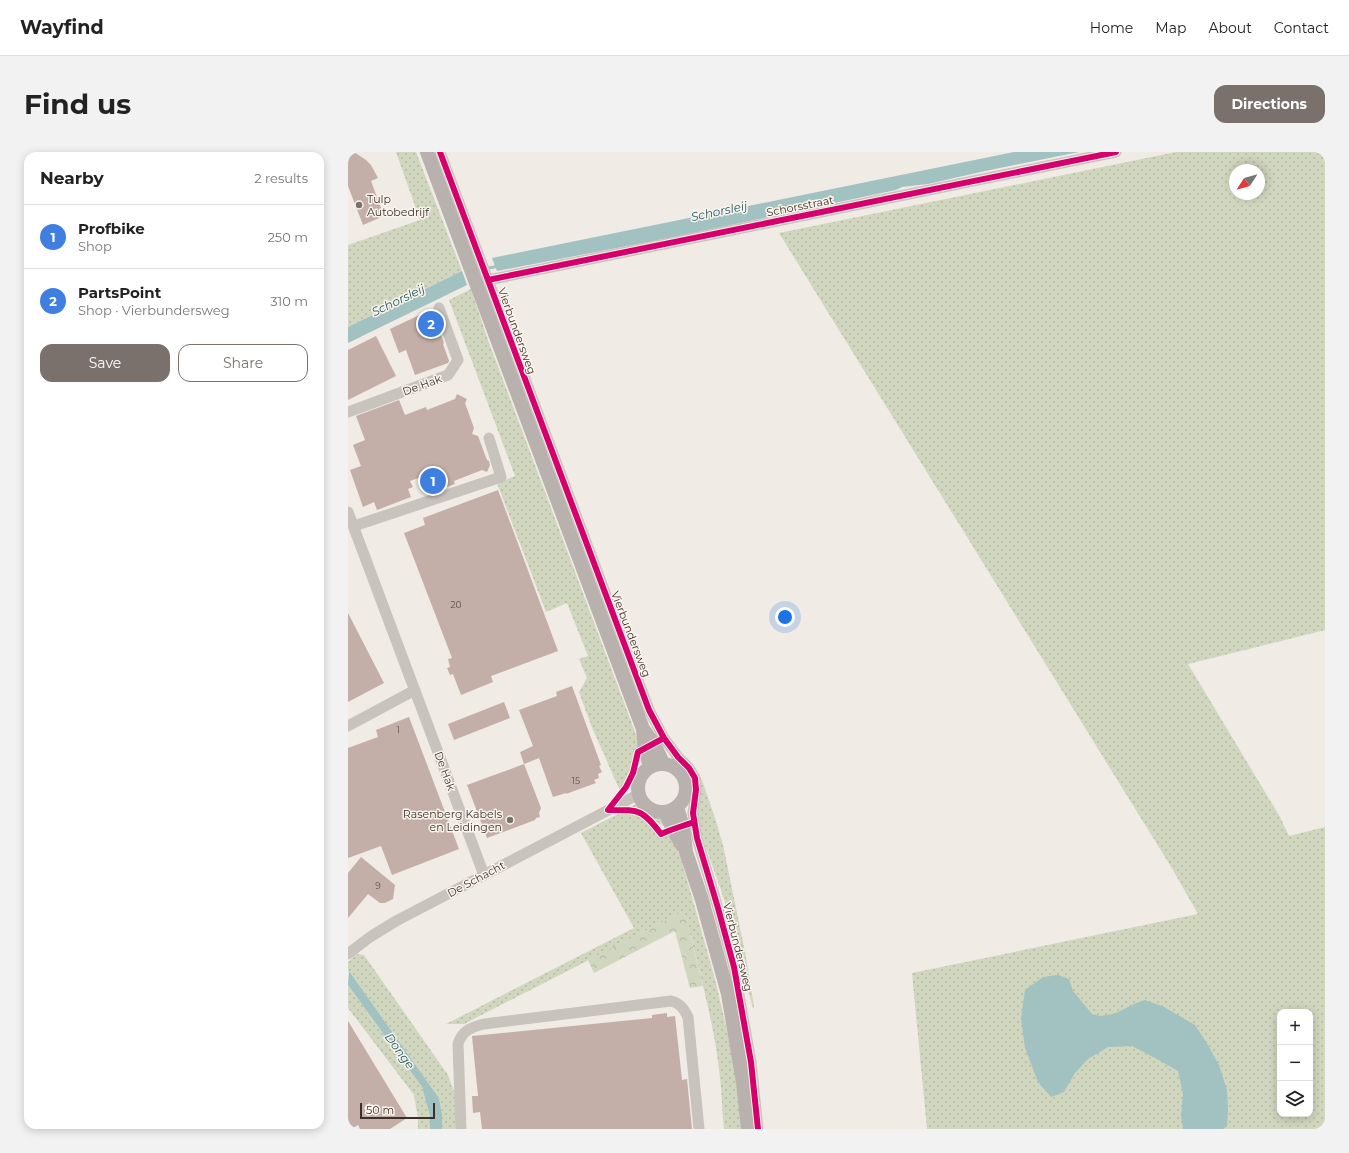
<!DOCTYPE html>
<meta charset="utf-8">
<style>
:root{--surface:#fff;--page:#f2f2f2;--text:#222;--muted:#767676;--line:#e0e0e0;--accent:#7a716c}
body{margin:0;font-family:Montserrat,sans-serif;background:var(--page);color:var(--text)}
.controls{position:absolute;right:12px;bottom:12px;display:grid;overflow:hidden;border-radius:8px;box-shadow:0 2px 10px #0003}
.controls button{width:36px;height:36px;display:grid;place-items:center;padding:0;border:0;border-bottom:1px solid var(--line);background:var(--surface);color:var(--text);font:20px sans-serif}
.compass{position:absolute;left:881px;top:12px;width:36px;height:36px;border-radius:50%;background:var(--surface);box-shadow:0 2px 10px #0003;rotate:234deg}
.scale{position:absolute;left:12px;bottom:10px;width:75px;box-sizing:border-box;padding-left:4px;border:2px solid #3b302b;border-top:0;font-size:11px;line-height:14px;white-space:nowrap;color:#3b302b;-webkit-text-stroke:3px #fbf5ee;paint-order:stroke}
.you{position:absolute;left:437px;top:465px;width:14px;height:14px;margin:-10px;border:3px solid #fff;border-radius:50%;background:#1a73e8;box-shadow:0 0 0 6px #1a73e833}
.badge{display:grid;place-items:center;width:26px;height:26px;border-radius:50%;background:var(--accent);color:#fff;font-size:13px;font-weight:700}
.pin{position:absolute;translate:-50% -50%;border:2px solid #fff;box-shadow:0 1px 4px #0006}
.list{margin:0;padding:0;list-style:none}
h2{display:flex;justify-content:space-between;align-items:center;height:52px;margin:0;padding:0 16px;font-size:17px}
h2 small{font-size:13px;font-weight:400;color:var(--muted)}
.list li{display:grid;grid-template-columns:26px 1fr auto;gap:12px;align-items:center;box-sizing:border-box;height:64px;padding:0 16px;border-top:1px solid var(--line)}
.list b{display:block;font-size:15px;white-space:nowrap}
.list p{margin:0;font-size:13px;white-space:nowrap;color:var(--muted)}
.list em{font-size:13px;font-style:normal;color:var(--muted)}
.actions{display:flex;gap:8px;padding:12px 16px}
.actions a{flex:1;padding:9px 0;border:1px solid var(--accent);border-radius:12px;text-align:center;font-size:14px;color:var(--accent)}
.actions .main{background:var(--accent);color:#fff}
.icon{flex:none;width:22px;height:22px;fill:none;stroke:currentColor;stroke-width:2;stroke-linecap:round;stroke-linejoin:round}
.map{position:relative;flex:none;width:977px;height:977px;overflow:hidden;border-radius:12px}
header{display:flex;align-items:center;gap:24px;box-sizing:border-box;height:56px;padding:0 20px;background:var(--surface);border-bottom:1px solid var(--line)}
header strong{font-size:19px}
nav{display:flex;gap:22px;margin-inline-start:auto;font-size:14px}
.intro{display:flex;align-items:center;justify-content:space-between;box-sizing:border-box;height:96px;padding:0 24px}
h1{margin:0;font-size:28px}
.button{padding:10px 18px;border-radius:12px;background:var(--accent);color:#fff;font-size:14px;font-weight:700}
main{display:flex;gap:24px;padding:0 24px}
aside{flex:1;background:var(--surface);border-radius:12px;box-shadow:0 2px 10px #0003}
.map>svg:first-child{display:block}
.grass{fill:url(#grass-dots);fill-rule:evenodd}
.forest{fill:url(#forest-crowns)}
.water{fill:#a1c2c1}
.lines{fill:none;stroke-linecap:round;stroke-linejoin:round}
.stream{stroke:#a1c2c1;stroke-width:3}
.building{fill:#c3afa7}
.minor{stroke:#c9c3be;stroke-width:11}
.major{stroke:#b8b1ad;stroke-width:14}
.cycleway-casing{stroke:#fbf5ee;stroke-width:8}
.cycleway{stroke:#d6006c;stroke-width:6}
.poi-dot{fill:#7a716c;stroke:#fbf5ee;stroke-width:1.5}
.labels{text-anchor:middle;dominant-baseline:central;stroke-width:3;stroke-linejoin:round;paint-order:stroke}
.number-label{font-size:9px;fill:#5d504a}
.poi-label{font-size:11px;fill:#3b302b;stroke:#fbf5ee;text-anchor:start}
.street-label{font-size:11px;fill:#3b302b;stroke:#fbf5ee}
.water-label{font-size:12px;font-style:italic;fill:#1f5a5e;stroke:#fbf5ee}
</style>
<header>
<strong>Wayfind</strong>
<nav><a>Home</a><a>Map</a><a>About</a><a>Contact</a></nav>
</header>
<div class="intro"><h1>Find us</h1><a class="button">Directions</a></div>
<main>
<aside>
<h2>Nearby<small>2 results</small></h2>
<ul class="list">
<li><span class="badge" style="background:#3f7fe0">1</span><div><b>Profbike</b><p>Shop</p></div><em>250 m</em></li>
<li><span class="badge" style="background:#3f7fe0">2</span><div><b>PartsPoint</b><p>Shop · Vierbundersweg</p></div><em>310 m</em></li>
</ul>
<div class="actions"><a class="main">Save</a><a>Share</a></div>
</aside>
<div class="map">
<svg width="977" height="977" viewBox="0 0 977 977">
<defs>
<pattern id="grass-dots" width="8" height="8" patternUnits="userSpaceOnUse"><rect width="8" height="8" fill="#d1d6bf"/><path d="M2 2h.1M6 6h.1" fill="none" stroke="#b4b8a4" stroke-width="1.8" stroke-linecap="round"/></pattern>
<pattern id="forest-crowns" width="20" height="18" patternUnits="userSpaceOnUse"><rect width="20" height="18" fill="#d1d6bf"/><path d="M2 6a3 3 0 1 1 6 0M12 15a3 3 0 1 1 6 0" fill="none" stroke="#b4b8a4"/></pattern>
</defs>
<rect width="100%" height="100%" fill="#f0ebe5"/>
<!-- grass -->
<path class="grass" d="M48,0H68L114,119L0,175V93L72,68Z
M828,0H977V478L840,512L932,665L941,684L977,675V977H579L564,821L850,762L825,718L431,81ZM887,18H911V42H887ZM932,860H962V962H932Z
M123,137L140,188L293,596C283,601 285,612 281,622C279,628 276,634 272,639L243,573L231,540L239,526L231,507L240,504L219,451L198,460L149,331L167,324L101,148Z
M350,621L354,628L367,666L375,693L397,800L406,854L405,857L387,783L373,738L356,690L350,668Z
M288,652C297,653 304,658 313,660L322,675C306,675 303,656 281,656Z
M270,662C278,662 287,661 294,665C306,672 307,682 324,681L334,710L349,763L368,831L384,901L395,977H376C374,960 374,943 372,925C366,869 350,814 336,759L116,872H98L286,776L233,681Z
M9,802L16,803L100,923L107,942L110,977H94V962L91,946L1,819L0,820V810Z
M0,833L74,935L82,964V977H70V967L66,943L0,856Z"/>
<!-- forest -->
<path class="forest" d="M336,759L355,834L342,836L327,779L246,821L240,808Z"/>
<!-- water -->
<path class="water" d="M666,0H731L637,19L580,32L554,35L548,38L326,85L149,119L144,106Z
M114,119L119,133L0,191V175Z
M1,819L91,946L94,962V977H82V964L74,935L0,833Z
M710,823L721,827L725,839L744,862L752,864L766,862L786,852L797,848L816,855L847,873L860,893L871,913L879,938L880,959L879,974L875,977H835L833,964L835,942L830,919L809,907L784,894L760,895L740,907L727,921L716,940L703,945L690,930L677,896L673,867L677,838L695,825Z"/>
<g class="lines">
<!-- stream -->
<path class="stream" d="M141,116L151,114"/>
</g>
<!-- building -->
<path class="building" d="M0,0H6L18,8L23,13L30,26L23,29L36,64L15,73L0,34Z
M82,158L90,178L91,177L96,191L95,192L101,209L100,211L67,223L58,198L51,201L42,177Z
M28,184L48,224L0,248V198Z
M109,242L119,247L117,251L126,276L124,282L130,284L139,308L141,309L142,313L139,320L134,318L106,329L107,332L85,340L79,323L62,329L65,335L60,337L63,345L29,358L26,350L15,355L2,318L13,314L5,293L17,288L8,264L51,248L57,263L78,255L79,258L107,247Z
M150,338L210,499L143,524L145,530L113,543L105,522L102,523L99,516L102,515L100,507L104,506L56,381L77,373L75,366Z
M0,461L36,531L0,550Z
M224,534L253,613L251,614L254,620L250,622L251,626L246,628L248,631L218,642V641L205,645L191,606L176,612L172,600L185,594L171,558L209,544L208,540Z
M156,550L162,566L106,588L100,572Z
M61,565L111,697L44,723L33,694L0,706V596L30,585L28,578Z
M176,612L193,656L191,661L192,665L188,666L187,668L139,686L119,633Z
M13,705L47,733L45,747L37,751H32L20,742L0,766V721Z
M319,861V865L327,864L334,928L339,927L344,977H134L132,960L125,961L124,944H130L124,884L304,866V863Z
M0,869L59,966L42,977H12L10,973L3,977H0Z"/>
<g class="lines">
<!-- minor -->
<path class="minor" d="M92,0L301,558L316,586L330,605L341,616L347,626L348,638L345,661L349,686L370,756L386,815L403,910L410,977
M140,128L768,0
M0,260L100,223L110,208L91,156
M0,360L136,723
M6,374L153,325L141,286
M0,574L67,538
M0,802L22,785L48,769L291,642
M113,977L110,892C114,879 123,875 136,872L323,849C332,851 336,857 340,865L351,977"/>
<!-- major -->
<path class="major" d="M79,0L295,577L297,597L302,615
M295,577L306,592L315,611
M290 636a24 24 0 1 1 48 0a24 24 0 1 1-48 0Z
M329,655L335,675L338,700L354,748L380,842L395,930L400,977
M317,660L325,677L334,693"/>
<defs>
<path id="cycleway" d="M92,0L301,558L316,586L330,605L341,616L347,626L348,638L345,661L349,686L370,756L386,815L403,910L410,977
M140,128L768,0
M316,586L290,600L285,621L278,635L260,658C292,658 294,657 313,682C324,677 335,674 346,670"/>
</defs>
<!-- cycleway casing -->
<use href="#cycleway" class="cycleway-casing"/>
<!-- cycleway -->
<use href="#cycleway" class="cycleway"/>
</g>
<!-- markers -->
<g class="poi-dot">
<circle cx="11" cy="53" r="4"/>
<circle cx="162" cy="668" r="4"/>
</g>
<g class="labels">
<!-- number labels -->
<g class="number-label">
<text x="108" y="452">20</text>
<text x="50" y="577">1</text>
<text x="228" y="628">15</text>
<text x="30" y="733">9</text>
</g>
<!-- poi labels -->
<g class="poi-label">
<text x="19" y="47">Tulp<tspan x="19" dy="13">Autobedrijf</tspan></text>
<text x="154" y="662" text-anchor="end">Rasenberg Kabels<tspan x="154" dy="13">en Leidingen</tspan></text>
</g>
<!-- street labels -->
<g class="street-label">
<text transform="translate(452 54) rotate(-11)">Schorsstraat</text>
<text transform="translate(169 179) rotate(70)">Vierbundersweg</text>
<text transform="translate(74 233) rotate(-20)">De Hak</text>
<text transform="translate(283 482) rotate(69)">Vierbundersweg</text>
<text transform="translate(97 619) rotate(70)">De Hak</text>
<text transform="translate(128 727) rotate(-28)">De Schacht</text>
<text transform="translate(390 795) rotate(76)">Vierbundersweg</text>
</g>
<!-- water labels -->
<g class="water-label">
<text transform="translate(371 59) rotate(-12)">Schorsleij</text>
<text transform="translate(50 148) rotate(-26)">Schorsleij</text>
<text transform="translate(52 899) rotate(54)">Donge</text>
</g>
</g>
</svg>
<div class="controls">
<button>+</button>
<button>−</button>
<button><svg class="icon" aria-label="layers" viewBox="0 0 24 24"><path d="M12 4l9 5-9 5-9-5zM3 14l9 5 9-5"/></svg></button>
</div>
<svg class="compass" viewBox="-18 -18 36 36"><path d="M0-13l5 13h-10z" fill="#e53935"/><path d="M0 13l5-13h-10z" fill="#767676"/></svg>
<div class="scale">50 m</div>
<div class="you"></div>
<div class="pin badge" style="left:85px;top:329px;background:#3f7fe0">1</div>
<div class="pin badge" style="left:83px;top:172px;background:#3f7fe0">2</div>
</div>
</main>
